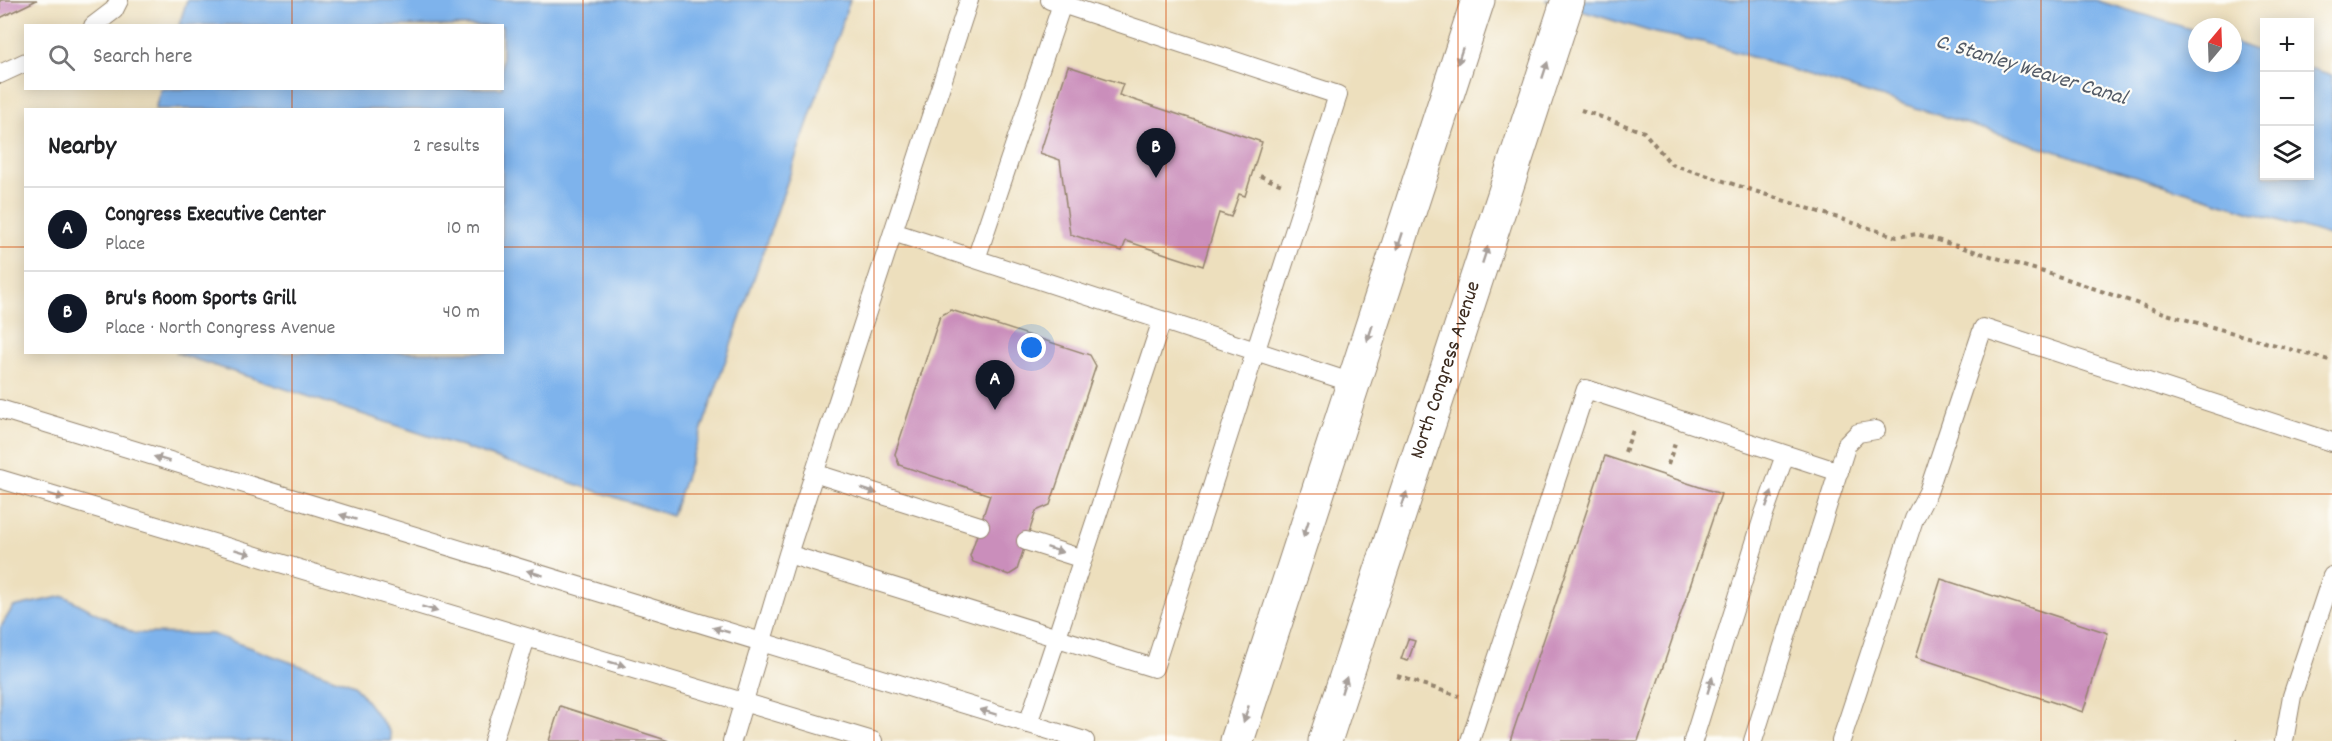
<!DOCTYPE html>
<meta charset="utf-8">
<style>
:root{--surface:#fff;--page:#f6f6f6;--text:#202124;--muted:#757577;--line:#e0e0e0;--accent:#111827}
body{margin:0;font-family:Dekko,sans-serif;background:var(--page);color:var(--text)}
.controls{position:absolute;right:18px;top:18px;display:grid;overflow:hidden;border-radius:0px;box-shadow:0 3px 15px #0003}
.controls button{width:54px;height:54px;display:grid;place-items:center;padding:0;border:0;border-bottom:2px solid var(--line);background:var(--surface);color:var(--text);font:30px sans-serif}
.compass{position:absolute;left:2188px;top:18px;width:54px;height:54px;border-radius:50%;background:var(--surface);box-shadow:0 3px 15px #0003;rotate:19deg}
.you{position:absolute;left:1032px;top:348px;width:21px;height:21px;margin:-15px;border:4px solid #fff;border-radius:50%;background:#1a73e8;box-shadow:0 0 0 9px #1a73e833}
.badge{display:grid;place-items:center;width:39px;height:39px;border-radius:50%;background:var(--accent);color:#fff;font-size:20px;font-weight:700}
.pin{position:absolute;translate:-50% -50px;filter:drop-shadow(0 2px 3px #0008)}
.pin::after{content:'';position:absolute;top:32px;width:21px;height:18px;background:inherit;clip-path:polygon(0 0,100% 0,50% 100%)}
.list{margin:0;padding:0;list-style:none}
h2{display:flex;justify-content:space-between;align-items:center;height:78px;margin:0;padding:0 24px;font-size:26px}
h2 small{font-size:20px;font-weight:400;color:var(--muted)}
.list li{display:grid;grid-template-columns:39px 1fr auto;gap:18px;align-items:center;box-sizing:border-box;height:84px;padding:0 24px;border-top:2px solid var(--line)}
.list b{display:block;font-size:22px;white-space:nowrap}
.list p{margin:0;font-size:20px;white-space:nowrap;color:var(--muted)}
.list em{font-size:20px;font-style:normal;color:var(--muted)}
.icon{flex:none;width:33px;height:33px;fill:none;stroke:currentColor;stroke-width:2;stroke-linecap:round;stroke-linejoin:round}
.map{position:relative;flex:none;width:2332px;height:741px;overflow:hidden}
.search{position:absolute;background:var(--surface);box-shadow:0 3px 15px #0003;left:24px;top:24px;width:480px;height:66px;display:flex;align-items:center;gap:15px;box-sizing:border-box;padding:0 21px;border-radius:0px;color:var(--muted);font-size:22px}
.panel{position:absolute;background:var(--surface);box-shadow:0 3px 15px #0003;left:24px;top:108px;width:480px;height:246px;border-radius:0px}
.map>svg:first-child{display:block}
.water{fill:#7eb3ec;stroke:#5c6e85;stroke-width:1.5}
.building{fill:#ca8ebb}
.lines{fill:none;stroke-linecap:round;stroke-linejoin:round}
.service-casing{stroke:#94846e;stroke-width:20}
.secondary-casing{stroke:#94846e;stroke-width:35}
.path{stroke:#94846e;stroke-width:4;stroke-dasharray:4.5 4.5;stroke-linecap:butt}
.service{stroke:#fff;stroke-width:18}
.secondary{stroke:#fff;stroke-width:33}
.oneway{fill:#a79f9a}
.grid{fill:none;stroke:#d7540e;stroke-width:1.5;stroke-opacity:0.55}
.labels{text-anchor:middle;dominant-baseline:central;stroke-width:4.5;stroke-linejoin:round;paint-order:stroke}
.street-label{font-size:21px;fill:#3b2a1e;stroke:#fdfcf7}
.water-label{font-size:22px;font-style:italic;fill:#525a66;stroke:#fdfcf7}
</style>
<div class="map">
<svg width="2332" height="741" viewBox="0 0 2332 741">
<rect width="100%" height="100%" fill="#fdfcf7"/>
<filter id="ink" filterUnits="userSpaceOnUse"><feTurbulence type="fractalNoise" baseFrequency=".0167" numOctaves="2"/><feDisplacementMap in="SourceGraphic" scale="12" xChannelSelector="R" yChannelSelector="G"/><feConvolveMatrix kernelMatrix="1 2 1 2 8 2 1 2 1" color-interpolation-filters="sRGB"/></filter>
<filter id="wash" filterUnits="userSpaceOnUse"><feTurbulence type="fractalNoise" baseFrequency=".008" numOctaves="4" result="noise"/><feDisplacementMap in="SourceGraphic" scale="24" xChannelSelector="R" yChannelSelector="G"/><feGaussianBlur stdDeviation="1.35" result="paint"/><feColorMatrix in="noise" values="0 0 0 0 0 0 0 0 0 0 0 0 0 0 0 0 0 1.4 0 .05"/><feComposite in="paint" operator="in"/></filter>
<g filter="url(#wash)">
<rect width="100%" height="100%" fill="#eddfbd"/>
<!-- water -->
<path class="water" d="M187,0H850L672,516L176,353L502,352V110L155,109L161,89L502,88V26L179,25Z
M1545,0H2095L2197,31V63H2233V42L2264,53V176H2310V68L2332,75V237L1703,42L1655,33Z
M64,596L134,633L212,634L354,685L390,732L391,741H0V628L13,607Z"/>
<g id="blocks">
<!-- building -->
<path class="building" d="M0,0H37L0,18Z
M1068,66L1123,84L1119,95L1262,142L1245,196L1239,194L1231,217L1219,213L1203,266L1126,241L1122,251L1070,234L1060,160L1040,153Z
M951,310L1090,355L1096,366L1050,505L1036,511L1017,570L1009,575L973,562L970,556L990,495L899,465L895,454L940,316Z
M1605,456L1721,494L1638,741H1510Z
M1941,579L2108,633L2083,712L1916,657Z
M1408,639L1415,641L1408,661L1401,659Z
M560,706L669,741H549Z"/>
</g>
</g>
<g filter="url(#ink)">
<use href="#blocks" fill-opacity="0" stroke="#94846e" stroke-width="1.5"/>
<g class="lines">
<defs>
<path id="service" d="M969,0L893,232L1353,383
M93,26L114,10L119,0
M0,74L26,62
M976,259L1062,4
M0,409L1085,741
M814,473L980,526
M0,479L873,741
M1026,541L1083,559
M788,554L893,232
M1028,724L1162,320
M493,741L526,638
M732,741L788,554L1154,668C1216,477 1275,286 1338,95L1050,0
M1470,741L1586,389L1839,472
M1693,741L1764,514L1785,455
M1753,741L1847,444L1858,433L1876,430
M1841,741L1914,519L1928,492L1983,328L2332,442
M2284,741L2292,696L2332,576"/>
<g id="secondary">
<path d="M1237,741L1478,0"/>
<path id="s1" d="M1325,741L1568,0"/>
</g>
</defs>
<!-- service casing -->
<use href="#service" class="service-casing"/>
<!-- secondary casing -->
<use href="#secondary" class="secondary-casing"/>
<!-- path -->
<path class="path" d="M1581,110L1644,132L1671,164L1897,237L1917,234L2067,279L2170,315L2332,361
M1260,176L1282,185
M1625,452L1633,430
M1668,465L1675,443
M1397,676L1459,696
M2236,741H2238"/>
<!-- service -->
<use href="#service" class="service"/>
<!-- secondary -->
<use href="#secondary" class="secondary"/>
</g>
<!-- one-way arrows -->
<defs><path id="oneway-solid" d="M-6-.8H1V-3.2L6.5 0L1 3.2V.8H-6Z" transform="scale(1.5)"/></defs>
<g class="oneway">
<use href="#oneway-solid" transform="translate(1460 56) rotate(108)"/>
<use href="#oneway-solid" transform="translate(1545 70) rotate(-72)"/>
<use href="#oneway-solid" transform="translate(1400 241) rotate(108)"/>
<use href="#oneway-solid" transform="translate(1485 255) rotate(-72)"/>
<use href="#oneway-solid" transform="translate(1370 333) rotate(108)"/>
<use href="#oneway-solid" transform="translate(162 459) rotate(-163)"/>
<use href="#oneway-solid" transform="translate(869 491) rotate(18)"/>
<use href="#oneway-solid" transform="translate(56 496) rotate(17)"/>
<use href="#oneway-solid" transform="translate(1769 499) rotate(-70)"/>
<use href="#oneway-solid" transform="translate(1404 500) rotate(-72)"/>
<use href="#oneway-solid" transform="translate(348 517) rotate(-163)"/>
<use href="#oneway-solid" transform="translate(1306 529) rotate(108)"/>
<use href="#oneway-solid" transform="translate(1055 550) rotate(18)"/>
<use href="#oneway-solid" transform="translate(243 552) rotate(17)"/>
<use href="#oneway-solid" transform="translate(535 573) rotate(-163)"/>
<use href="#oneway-solid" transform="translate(430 609) rotate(17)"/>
<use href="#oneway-solid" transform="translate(721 630) rotate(-164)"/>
<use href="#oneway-solid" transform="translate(617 664) rotate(16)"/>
<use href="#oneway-solid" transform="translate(1344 685) rotate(-72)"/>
<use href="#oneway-solid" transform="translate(1710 685) rotate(-73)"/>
<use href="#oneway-solid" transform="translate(988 712) rotate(-163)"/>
<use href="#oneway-solid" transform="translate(1246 714) rotate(108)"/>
</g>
</g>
<!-- grid -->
<path class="grid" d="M292,0V26M583,0V741M874,0V741M1166,0V741M1458,0V741M1749,0V741M2041,0V741M292,88V110M0,247H26M502,247H2332M292,352V741M0,494H2332"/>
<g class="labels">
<!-- street labels -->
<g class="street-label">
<text stroke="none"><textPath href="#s1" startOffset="390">North Congress Avenue</textPath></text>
</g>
<!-- water labels -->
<g class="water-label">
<text transform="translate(2031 71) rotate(17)">C. Stanley Weaver Canal</text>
</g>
</g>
</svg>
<div class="controls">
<button>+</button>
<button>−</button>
<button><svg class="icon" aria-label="layers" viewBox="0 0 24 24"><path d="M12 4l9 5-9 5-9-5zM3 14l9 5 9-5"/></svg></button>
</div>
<svg class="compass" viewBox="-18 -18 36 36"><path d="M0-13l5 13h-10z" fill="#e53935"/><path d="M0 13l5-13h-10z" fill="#757577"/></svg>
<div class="you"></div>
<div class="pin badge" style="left:995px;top:410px">A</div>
<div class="pin badge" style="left:1156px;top:178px">B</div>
<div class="search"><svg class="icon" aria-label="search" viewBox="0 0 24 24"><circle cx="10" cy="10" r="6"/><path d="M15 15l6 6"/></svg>Search here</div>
<section class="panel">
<h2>Nearby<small>2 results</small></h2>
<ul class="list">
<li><span class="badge">A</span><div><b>Congress Executive Center</b><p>Place</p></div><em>10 m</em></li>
<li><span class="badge">B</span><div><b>Bru's Room Sports Grill</b><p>Place · North Congress Avenue</p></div><em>40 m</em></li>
</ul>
</section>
</div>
